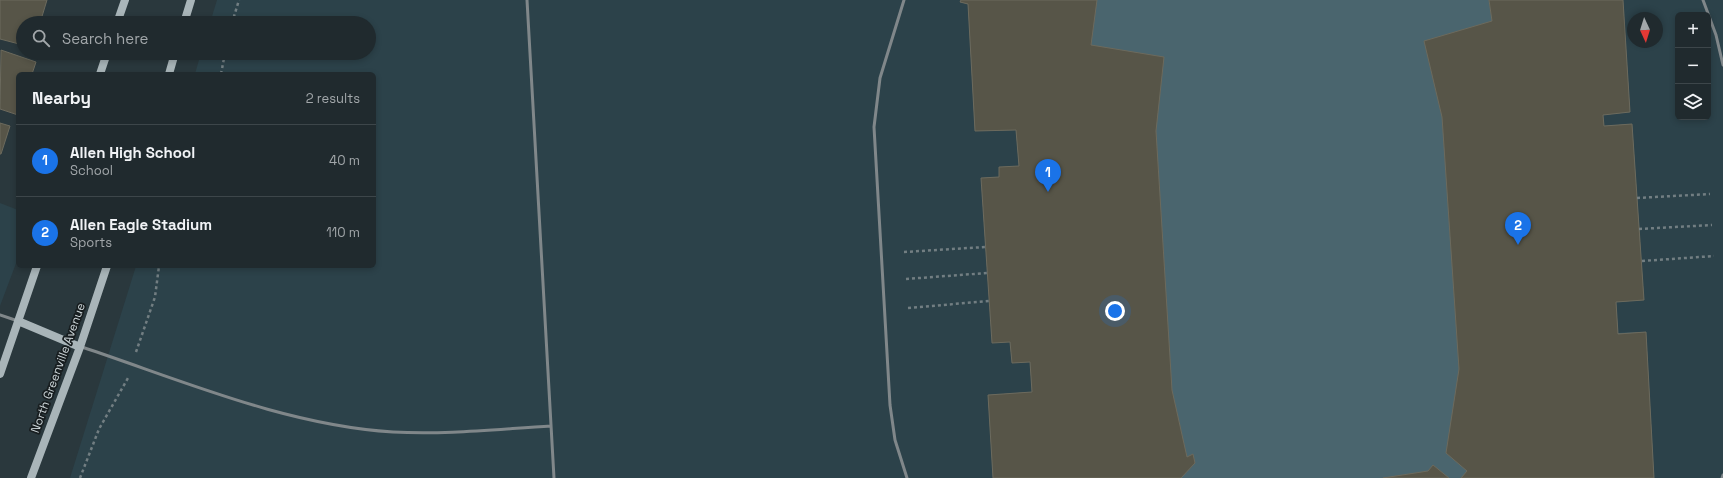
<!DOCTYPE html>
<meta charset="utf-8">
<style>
:root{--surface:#202a2e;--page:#283236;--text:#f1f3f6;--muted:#a2a7aa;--line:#3d464a;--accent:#1a73e8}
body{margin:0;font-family:"Space Grotesk",sans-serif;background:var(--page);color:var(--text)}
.controls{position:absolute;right:12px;top:12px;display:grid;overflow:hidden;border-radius:6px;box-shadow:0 2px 6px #0003}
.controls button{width:36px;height:36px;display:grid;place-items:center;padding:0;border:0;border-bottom:1px solid var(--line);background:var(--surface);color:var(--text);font:20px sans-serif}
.compass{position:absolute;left:1627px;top:12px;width:36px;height:36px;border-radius:50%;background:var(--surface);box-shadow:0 2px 6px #0003;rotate:176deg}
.you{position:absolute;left:1115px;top:311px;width:14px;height:14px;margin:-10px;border:3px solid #fff;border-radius:50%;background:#1a73e8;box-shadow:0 0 0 6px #1a73e833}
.badge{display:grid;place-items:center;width:26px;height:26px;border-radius:50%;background:var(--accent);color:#fff;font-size:13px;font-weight:700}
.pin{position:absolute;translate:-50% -33px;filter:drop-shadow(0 1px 2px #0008)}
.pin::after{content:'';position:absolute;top:21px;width:14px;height:12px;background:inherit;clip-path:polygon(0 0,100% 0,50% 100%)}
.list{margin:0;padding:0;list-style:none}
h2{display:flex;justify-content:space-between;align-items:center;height:52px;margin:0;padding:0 16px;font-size:17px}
h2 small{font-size:13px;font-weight:400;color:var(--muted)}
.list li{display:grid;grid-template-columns:26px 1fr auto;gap:12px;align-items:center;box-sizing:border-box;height:72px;padding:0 16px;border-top:1px solid var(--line)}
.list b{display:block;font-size:15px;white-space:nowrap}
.list p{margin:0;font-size:13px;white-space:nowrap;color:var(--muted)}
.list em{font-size:13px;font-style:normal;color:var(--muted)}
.icon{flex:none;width:22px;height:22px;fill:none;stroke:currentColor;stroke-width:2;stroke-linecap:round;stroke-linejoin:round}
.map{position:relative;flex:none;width:1723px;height:478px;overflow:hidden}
.search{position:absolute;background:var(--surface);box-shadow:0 2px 6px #0003;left:16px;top:16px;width:360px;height:44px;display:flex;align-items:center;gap:10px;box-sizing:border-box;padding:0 14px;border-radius:22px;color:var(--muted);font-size:15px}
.panel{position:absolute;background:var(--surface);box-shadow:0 2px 6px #0003;left:16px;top:72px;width:360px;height:196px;border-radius:6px}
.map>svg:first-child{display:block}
.built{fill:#2c424a;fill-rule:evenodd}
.green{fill:#4a656e}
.building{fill:#575548;stroke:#6c6a5d}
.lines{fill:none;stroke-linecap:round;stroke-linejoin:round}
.path{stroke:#727e82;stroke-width:2.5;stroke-dasharray:3 3;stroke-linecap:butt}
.lane{stroke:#80878a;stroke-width:3}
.secondary{stroke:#a9b5b9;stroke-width:8}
.labels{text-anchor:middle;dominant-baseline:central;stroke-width:3.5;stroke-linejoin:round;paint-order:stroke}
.street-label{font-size:12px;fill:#cdd6d9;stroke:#181e20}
</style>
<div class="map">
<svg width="1723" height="478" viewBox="0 0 1723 478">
<rect width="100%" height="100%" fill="#2a383d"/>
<!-- built -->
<path class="built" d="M217,0H1723V478H70L136,266H374V74H195L201,53H369V23H210ZM1678,15H1708V117H1678ZM1633,18H1657V42H1633Z
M0,203L18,210V258L0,306Z"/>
<!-- green -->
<path class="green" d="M961,0H1623L1630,112L1603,115L1604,126L1632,124L1644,300L1616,302L1618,333L1646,332L1654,478H993L988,395L1032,392L1030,362L1012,363L1010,342H992L981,178L999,177L1019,166L1016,130L975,131L968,4L960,2Z"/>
<!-- building -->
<path class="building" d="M0,0H47L40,23H23V45L0,39Z
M961,0H1097L1091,45L1164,57L1156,131L1172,390L1187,457L1193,454L1195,463L1181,478H993L988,395L1032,392L1030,362L1012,363L1010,342L992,343L981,178L999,177V167L1019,166L1016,130L975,131L968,4L960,2Z
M1489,0H1623L1630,112L1603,115L1604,126L1632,124L1644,300L1616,302L1618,334L1646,332L1654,478H1461L1467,471L1446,453L1459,369L1442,117L1424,41L1492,21Z
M1,50L36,62L32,74H18V115L0,109Z
M0,123L10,126L1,154H0Z
M1433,465L1449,478H1383L1428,471Z"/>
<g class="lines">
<!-- path -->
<path class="path" d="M232,23L239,0
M221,74L225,53
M1637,198L1710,194
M1639,229L1712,225
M904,252L985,247
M1642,261L1714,256
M906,279L987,273
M908,308L989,301
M136,352L155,297L159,266
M80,478L99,429L128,378"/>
<!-- lane -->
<path class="lane" d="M527,0L554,478
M904,0L880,78L874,127L890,405L895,440L907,478
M1703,0L1716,35L1723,65
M0,315L18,321
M82,347C184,381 285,425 393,432C445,435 499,429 551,426
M1722,478L1723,475"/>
<!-- secondary -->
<path class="secondary" d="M117,23L125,0
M184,23L191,0
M100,74L107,53
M169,74L175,53
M18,321L80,347
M0,374L37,266
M31,478L80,347L107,266"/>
</g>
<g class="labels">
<!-- street labels -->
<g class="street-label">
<text transform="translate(58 368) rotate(-70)">North Greenville Avenue</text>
</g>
</g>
</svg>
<div class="controls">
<button>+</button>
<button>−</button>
<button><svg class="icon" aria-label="layers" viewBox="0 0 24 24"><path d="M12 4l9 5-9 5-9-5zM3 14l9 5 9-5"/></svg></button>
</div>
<svg class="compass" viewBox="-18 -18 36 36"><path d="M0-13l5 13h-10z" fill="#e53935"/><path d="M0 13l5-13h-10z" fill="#a2a7aa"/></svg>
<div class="you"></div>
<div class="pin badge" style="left:1048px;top:192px">1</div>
<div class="pin badge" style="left:1518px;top:245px">2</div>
<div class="search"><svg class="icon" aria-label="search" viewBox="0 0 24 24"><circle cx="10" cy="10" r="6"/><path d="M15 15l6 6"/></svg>Search here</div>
<section class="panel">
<h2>Nearby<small>2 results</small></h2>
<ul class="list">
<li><span class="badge">1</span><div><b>Allen High School</b><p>School</p></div><em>40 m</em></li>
<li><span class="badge">2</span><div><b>Allen Eagle Stadium</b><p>Sports</p></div><em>110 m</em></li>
</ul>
</section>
</div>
